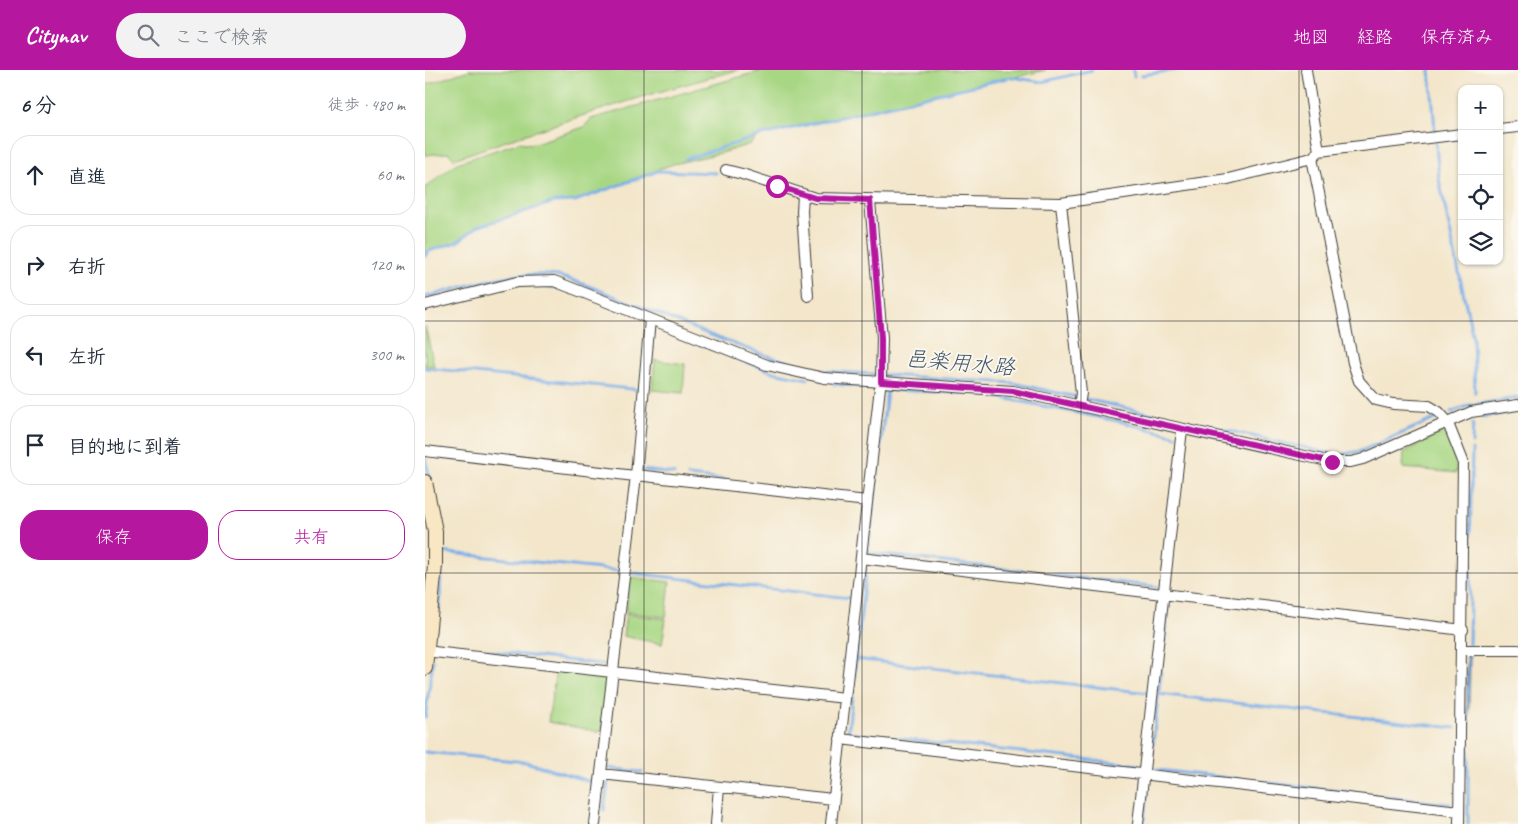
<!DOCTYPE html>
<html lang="ja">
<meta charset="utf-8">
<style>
:root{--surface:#fff;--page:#f2f2f3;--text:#1f2937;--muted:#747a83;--line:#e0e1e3;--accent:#b5179e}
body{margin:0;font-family:Caveat,"Klee One",sans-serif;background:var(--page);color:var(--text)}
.controls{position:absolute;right:15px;top:15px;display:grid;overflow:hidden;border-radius:10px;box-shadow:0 1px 4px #0004}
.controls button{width:45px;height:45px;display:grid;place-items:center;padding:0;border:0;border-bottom:1px solid var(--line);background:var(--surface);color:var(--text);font:25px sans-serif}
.stop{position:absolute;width:15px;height:15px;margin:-11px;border:4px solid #b5179e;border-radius:50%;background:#fff}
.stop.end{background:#b5179e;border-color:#fff;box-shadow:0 1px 5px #0008}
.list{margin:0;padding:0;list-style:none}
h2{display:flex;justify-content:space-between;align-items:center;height:65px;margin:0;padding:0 20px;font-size:21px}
h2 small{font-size:16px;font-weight:400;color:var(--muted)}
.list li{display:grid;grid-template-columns:32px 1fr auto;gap:15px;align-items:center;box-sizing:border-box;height:80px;margin:0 10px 10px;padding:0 10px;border:1px solid var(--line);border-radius:20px}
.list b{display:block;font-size:19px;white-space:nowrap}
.list em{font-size:16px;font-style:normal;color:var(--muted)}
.actions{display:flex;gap:10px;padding:15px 20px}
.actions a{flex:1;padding:11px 0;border:1px solid var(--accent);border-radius:20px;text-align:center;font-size:18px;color:var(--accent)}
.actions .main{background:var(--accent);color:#fff}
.icon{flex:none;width:28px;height:28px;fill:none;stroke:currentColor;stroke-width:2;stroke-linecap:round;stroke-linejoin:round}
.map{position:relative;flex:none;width:1093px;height:754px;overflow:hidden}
header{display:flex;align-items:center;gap:30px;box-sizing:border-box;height:70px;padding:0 25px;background:var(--accent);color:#fff}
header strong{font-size:24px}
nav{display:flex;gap:28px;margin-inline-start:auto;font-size:18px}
.search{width:350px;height:45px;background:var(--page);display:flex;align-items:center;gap:12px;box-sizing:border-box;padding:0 18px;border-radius:28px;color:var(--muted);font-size:19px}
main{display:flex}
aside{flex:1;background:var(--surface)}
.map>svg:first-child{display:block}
.green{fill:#a8d784;stroke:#627a50}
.water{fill:#7cafe8;stroke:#4c6682}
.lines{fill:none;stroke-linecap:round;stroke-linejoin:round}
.stream{stroke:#7cafe8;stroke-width:3}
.minor-casing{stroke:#3c3a36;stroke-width:12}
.secondary-casing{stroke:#3c3a36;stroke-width:16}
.minor{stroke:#fff;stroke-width:10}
.secondary{stroke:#f9e7c3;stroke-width:14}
.route{stroke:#b5179e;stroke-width:6}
.grid{fill:none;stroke:#1c1c1c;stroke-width:1;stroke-opacity:0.55}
.labels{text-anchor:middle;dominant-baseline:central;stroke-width:4;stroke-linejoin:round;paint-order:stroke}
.water-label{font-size:22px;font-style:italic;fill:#42576e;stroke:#fbf7ec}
</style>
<header>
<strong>Citynav</strong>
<div class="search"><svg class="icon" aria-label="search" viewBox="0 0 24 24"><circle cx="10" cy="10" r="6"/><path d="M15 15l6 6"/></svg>ここで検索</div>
<nav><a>地図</a><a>経路</a><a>保存済み</a></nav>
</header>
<main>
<aside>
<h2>6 分<small>徒歩 · 480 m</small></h2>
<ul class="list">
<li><svg class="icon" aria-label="ahead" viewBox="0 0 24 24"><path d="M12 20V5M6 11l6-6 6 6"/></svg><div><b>直進</b></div><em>60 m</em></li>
<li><svg class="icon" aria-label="right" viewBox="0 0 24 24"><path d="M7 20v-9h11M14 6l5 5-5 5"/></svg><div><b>右折</b></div><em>120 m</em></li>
<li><svg class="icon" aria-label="left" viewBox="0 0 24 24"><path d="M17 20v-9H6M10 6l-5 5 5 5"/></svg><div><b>左折</b></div><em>300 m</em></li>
<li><svg class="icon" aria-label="arrive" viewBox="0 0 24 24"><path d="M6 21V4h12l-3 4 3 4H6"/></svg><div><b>目的地に到着</b></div></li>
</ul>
<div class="actions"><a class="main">保存</a><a>共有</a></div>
</aside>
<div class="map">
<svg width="1093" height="754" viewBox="0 0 1093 754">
<rect width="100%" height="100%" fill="#fbf7ec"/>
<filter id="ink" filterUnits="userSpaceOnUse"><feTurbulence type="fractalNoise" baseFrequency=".02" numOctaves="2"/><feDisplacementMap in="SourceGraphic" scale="10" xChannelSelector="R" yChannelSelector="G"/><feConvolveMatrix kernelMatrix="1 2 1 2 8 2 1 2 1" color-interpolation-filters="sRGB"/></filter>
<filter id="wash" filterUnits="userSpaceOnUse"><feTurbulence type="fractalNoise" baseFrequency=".0096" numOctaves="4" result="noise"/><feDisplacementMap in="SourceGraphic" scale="20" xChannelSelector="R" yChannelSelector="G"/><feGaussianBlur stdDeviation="1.12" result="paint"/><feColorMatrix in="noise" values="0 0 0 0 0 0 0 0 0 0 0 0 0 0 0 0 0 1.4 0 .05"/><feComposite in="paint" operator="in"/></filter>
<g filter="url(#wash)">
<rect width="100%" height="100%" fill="#f3e6cb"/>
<!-- green -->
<path class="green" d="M44,0H313C217,25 123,56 29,89L24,83L0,85V15Z
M339,0H621L334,65L325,74L300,82L248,94L150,131L129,132L52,157L32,172L4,181L0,186V118L32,93L95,72L107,74L159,57L166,49Z
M0,255L9,296H0Z
M230,290L260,294L258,323L227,320Z
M1018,362L1029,384L1032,403L978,398L979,382Z
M205,507L245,512L241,547L201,542Z
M201,544L241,549L237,574L198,566Z
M131,599L179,605L183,608L176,662L123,652Z"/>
<!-- water -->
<path class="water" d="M1042,586H1045L1044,657H1042Z"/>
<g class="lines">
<!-- stream -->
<path class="stream" d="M708,0L709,6
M1005,0L1010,60
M717,5L753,0
M1011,73L1014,109L1048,268L1050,323
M260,89L334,66L586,7L617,12L667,0
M0,186L4,181L32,172L52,157L129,132L150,131L233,101L291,103
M120,216L134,218
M0,227C44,216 88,199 133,206C160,213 185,225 211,235C273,260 334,287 399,301L588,313L913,385L936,381L1012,348
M264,270L348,302L383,309
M0,298L216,320
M409,314L448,318
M542,323L462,320L443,483L733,517
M553,323L697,352L752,366
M1026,342L1045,335L1093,328
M1058,347L1093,341
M1047,373L1048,354
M0,388L5,409
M219,400L249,404
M263,406L301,410
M1045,480L1047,380
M15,482L195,501
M441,497L423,663L713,695
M207,503L425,528
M744,530L725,699L1025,734
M10,560L15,534L16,497
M8,571L11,574L21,576L183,595
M1044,574L1046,486
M430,589L724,623
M733,624L1030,658
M0,647L8,591
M0,682L101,692L170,713
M183,698L217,702
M179,740L183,713
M718,754L724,709
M1043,754V663"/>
</g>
</g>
<g filter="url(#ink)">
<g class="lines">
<defs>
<path id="minor" d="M881,0L894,81
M1074,59L1093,57
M887,88L928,293L934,311L951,330L968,334L1004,336L1014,342L1022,351L1038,391L1034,754
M301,100L317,104L390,128L636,133L803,109L887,88L894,81L1037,64
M378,125L377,142L383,226
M636,133L656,323L654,336
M0,235L92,212L129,211L342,295L399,308L588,321L907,392H926L938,389L1046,342L1093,335
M0,381L210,406
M211,405L442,431
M436,488L1038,560
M1038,580H1093
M0,581L420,628
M415,669L1034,741
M176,704L408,729
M170,754L211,405L225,249
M291,754L294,717
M406,754L456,308L457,268L445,131
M713,754L757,359"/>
<path id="secondary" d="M0,412L10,461V495L0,598"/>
</defs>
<!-- minor casing -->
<use href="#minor" class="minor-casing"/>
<!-- secondary casing -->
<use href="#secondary" class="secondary-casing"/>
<!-- minor -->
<use href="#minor" class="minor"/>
<!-- secondary -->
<use href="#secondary" class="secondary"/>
</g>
</g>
<g class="lines" filter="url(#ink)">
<!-- route -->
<path class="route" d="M352,116L390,128L445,130L456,268V312L588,321L907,392"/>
</g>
<!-- grid -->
<path class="grid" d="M219,0V754M437,0V754M656,0V754M874,0V754M0,251H1093M0,503H1093"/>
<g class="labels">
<!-- water labels -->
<g class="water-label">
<text transform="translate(535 293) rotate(5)">邑楽用水路</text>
</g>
</g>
</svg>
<div class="controls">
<button>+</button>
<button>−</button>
<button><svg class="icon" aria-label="locate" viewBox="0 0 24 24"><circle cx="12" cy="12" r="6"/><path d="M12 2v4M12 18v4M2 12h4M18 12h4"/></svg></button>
<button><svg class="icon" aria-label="layers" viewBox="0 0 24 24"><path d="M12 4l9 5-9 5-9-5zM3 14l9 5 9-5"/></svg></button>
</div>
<div class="stop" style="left:352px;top:116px"></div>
<div class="stop end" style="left:907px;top:392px"></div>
</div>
</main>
